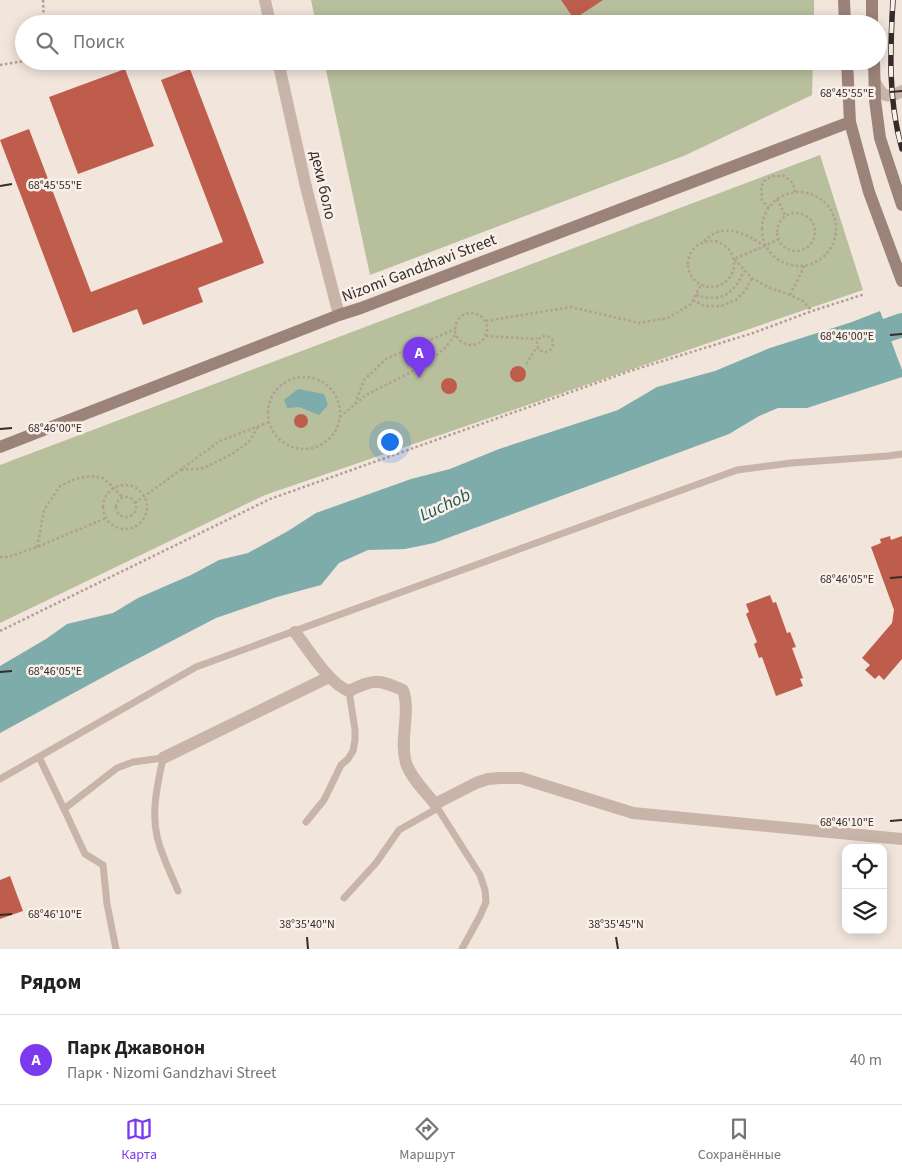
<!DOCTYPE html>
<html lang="ru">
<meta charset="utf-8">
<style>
:root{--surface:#fff;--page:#f6f6f6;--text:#222;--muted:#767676;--line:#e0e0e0;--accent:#7c3aed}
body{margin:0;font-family:"Source Sans 3",sans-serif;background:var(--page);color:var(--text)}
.controls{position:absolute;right:15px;bottom:15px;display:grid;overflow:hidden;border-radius:10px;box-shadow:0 2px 12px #0003}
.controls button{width:45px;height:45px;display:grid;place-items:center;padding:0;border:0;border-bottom:1px solid var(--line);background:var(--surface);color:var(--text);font:25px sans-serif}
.you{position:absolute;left:389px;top:441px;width:18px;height:18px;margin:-12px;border:4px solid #fff;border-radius:50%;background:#1a73e8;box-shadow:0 0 0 8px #1a73e833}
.badge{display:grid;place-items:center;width:32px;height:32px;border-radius:50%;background:var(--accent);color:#fff;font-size:16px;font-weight:700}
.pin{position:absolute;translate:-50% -41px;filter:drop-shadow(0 1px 2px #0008)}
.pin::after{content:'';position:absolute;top:26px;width:18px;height:15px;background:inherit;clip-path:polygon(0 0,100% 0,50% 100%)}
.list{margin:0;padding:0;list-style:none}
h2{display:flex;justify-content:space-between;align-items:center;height:65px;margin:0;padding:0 20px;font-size:21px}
h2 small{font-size:16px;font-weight:400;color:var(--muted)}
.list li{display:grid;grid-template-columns:32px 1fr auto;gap:15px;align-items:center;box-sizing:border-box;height:90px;padding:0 20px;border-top:1px solid var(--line)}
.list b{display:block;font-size:19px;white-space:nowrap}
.list p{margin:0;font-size:16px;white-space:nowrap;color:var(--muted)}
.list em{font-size:16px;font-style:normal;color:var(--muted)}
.icon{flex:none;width:28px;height:28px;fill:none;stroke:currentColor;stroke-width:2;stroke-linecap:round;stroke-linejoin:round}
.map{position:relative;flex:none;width:902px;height:949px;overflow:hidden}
.search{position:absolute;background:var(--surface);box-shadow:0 2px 12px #0003;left:15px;right:15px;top:15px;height:55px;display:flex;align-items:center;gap:12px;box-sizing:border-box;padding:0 18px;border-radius:28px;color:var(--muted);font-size:19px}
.sheet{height:155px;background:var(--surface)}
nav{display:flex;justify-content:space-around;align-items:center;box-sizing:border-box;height:70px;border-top:1px solid var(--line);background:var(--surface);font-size:14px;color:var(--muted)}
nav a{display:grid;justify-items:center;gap:2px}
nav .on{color:var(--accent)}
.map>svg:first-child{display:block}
.green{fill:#b7bf9d}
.water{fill:#7dacaa}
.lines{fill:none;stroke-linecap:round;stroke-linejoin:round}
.river{stroke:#7dacaa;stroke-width:24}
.building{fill:#bf5d4c}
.path{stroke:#b49e93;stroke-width:2.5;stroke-dasharray:2.5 2.5;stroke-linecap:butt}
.lane{stroke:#c8b4a9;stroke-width:7}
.street{stroke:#c8b4a9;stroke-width:12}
.secondary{stroke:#9c837a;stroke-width:12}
.rail-casing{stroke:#362b28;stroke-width:5.5}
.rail{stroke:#f9f0e9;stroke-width:4;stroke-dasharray:11;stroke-linecap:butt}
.ticks{fill:none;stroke:#362b28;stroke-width:2}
.labels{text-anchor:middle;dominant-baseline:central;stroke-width:5;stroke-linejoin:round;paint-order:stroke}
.street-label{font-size:16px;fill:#362b28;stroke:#f9f0e9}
.water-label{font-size:18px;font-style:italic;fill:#205553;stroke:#f9f0e9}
.ticks-label{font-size:12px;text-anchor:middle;fill:#362b28;stroke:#f9f0e9;stroke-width:5;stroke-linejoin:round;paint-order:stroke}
</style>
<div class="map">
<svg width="902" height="949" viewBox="0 0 902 949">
<rect width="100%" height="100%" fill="#f1e5dc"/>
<!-- green -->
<path class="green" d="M311,0H814V24H316Z
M324,61H813L812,95L686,155L370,275Z
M820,155L863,290L265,495L0,623V465Z"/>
<!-- water -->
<path class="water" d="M880,311L902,370V377L807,408H778L759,416L729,434L434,543L405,549L368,550L339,563L321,585L277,597L216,618L116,670L0,733V666L46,639L67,624L113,613L138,598L191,575L219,560L248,553L288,531L316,513L411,479L450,469L499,449L618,410L657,387L715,371L770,348L852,322Z
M298,389L324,394L328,405L319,415L299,407L287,408L284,400Z"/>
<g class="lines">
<!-- river -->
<path class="river" d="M857,343L876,334L902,325"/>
</g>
<!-- building -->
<path class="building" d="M561,0H603L574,19Z
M125,69L154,146L78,174L49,97Z
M190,69L264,263L198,288L203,302L143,325L137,309L73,333L0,140L29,129L91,292L223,242L161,80Z
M510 374a8 8 0 1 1 16 0a8 8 0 1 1-16 0Z
M441 386a8 8 0 1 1 16 0a8 8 0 1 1-16 0Z
M294 421a7 7 0 1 1 14 0a7 7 0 1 1-14 0Z
M890,536L891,540L902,536V659L884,680L879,675L875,679L865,670L870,665L862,658L892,623L894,610L871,547L881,543L880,539Z
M770,595L773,603L776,602L787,633L790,632L796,647L792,648L803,678L800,679L803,686L776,696L762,657L759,658L754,644L757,642L746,614L749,612L746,604Z
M10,876L23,911L0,919V880Z"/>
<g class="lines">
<!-- path -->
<path class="path" d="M43,0L44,24
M0,65L24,61
M762 229a37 37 0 1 1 74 0a37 37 0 1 1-74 0Z
M777,199L785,215
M769,208L762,200L761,187L764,181L773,176H784L793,183L795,192
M777 232a19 19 0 1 1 38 0a19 19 0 1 1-38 0Z
M779,239L767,245L734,259L752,278L770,288L790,295L803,301L812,311
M688 264a23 23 0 1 1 46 0a23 23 0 1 1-46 0Z
M704,241C708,238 713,233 718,232C735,227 751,237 764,246
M696,295C721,303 734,294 744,271
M790,295L805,265
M693,300L704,306H721L736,300L745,291L752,278
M455 329a16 16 0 1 1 32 0a16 16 0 1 1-32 0Z
M486,321L571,307L639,323L668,318L691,304L701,285
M537 344a8 8 0 1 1 16 0a8 8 0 1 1-16 0Z
M486,336L537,339
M526,364L537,347
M268 413a36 36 0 1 1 72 0a36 36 0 1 1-72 0Z
M355,404L364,380L386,359L455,329
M340,417L366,395L421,367L444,349L456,334
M181,470L204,468L232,454L249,442L258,427
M103 507a22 22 0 1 1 44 0a22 22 0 1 1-44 0Z
M116 507a10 10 0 1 1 20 0a10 10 0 1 1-20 0Z
M135,503L220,441L269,422
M37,547L44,510L60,486L75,479L91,476L103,478L114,488L122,497
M0,557H8L37,547L106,518
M0,631L270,499L630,371L753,333L812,311L865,294"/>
<!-- lane -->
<path class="lane" d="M39,757L64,809L117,768L133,762L163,758C158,783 151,810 157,836C161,855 171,873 178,891
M0,779L196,667L525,547L737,470L791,463L888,456L902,454
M435,804L480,875L485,890L486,902L480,916L462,949
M64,809L85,854L103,865L107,904L116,949
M306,822L324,800L341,765L348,759L353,751L355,740V730L349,691
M344,898L376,863L399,830L438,808"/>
<!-- street -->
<path class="street" d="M265,0L270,24
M278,61L306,187L339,315
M875,82C883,97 886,99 902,91
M295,632C308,649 329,684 349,691C374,679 377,679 403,690C411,712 399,740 406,763C411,778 425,791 435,804L476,783L488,779L500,778H521L633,813L902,839
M163,758L329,677"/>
<!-- secondary -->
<path class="secondary" d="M844,0L845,24
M872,0V24
M847,61L850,122L869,192L902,281
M874,61L875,100L880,138L902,205
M0,447L339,315L361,308L850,122"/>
<defs>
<path id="rail" d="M893,0C890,50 888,100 902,149"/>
</defs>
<!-- rail casing -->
<use href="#rail" class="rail-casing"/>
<!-- rail -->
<use href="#rail" class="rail"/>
</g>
<!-- ticks -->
<path class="ticks" d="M890,92L902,91M0,186L12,184M890,335L902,334M0,429L12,428M890,578L902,577M0,672L12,671M890,821L902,820M0,915L12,914M307,937L308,949M616,937L618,949"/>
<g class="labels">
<!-- street labels -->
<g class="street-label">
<text transform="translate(323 185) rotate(77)">дехи боло</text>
<text transform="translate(419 268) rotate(-21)">Nizomi Gandzhavi Street</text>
</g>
<!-- water labels -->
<g class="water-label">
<text transform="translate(445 505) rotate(-25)">Luchob</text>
</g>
</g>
<g class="ticks-label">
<text x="847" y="97">68°45'55"E</text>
<text x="55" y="189">68°45'55"E</text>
<text x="847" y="340">68°46'00"E</text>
<text x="55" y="432">68°46'00"E</text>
<text x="847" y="583">68°46'05"E</text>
<text x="55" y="675">68°46'05"E</text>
<text x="847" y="826">68°46'10"E</text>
<text x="55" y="918">68°46'10"E</text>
<text x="307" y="928">38°35'40"N</text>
<text x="616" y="928">38°35'45"N</text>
</g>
</svg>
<div class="controls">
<button><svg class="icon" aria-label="locate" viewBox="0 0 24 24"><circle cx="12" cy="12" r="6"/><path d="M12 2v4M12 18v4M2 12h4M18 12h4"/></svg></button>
<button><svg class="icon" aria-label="layers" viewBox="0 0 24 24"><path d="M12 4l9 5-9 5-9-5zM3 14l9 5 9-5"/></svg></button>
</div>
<div class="you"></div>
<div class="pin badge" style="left:419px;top:378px">A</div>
<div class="search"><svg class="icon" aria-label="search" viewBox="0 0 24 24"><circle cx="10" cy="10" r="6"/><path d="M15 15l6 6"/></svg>Поиск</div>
</div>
<section class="sheet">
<h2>Рядом<small></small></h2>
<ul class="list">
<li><span class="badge">A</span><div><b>Парк Джавонон</b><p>Парк · Nizomi Gandzhavi Street</p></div><em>40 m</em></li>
</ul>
</section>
<nav>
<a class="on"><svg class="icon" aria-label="map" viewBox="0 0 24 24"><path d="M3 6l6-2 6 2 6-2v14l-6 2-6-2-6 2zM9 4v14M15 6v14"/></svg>Карта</a>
<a><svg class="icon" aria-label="directions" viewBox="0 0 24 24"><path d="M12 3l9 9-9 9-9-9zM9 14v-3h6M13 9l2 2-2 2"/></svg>Маршрут</a>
<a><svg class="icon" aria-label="saved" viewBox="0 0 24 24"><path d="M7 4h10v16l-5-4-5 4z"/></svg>Сохранённые</a>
</nav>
